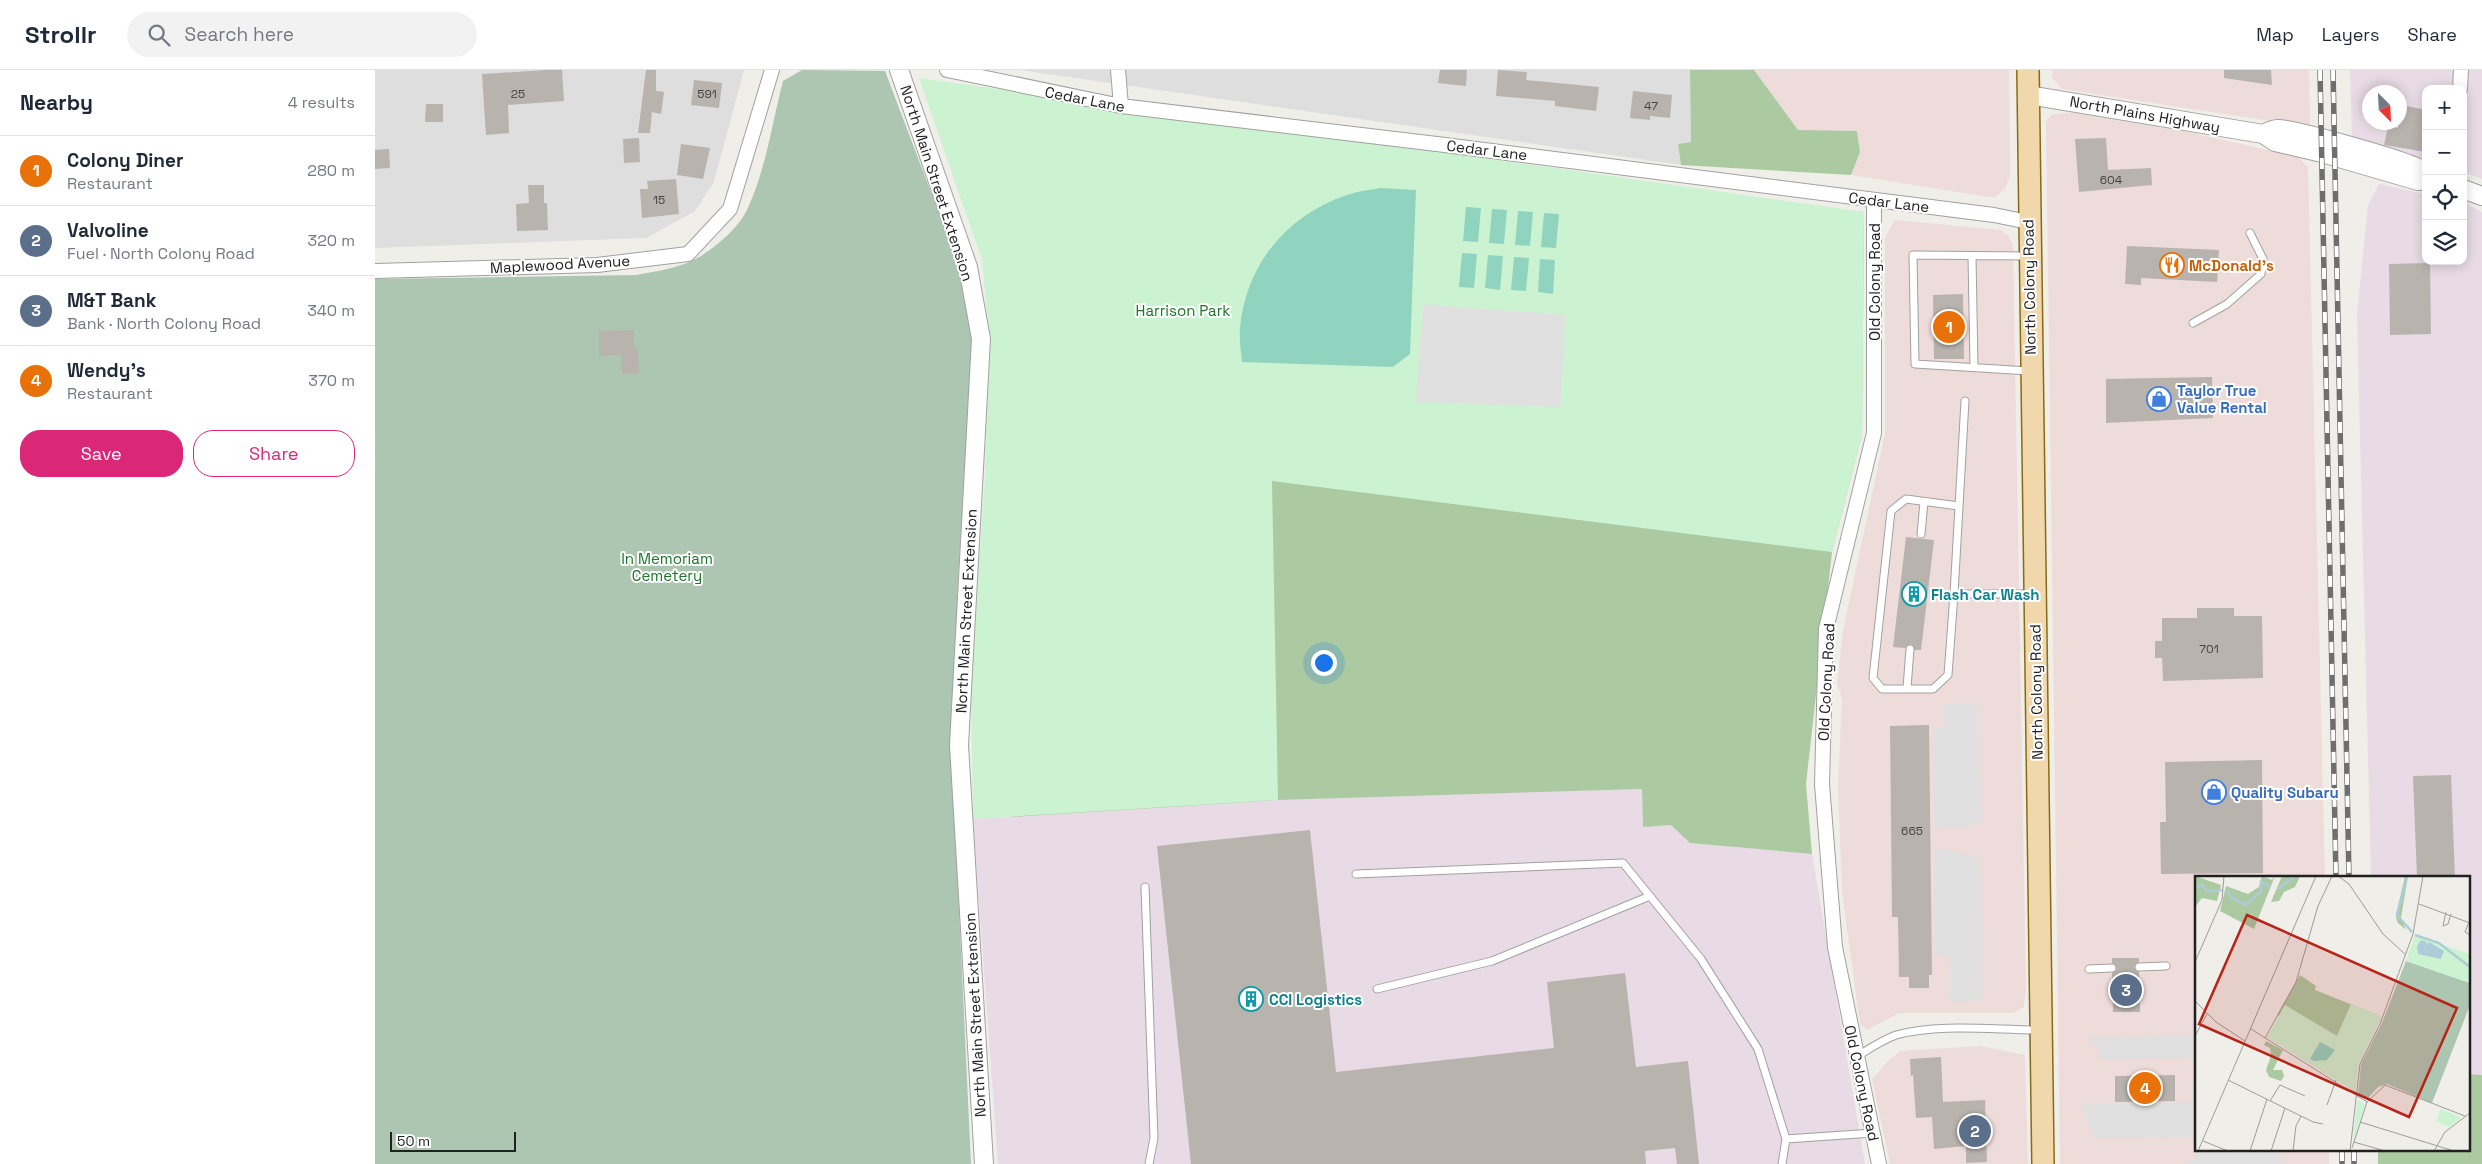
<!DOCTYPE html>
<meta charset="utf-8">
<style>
:root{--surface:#fff;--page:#f2f2f3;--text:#1f2937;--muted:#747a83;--line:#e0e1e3;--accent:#db2777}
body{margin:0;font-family:"Space Grotesk",sans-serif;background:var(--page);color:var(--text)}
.controls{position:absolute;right:15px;top:15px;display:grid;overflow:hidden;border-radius:10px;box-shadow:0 2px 12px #0003}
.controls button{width:45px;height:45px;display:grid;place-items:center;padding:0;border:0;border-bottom:1px solid var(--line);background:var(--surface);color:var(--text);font:25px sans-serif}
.compass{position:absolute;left:1987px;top:15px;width:45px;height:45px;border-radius:50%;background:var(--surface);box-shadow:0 2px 12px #0003;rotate:156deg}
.scale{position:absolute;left:15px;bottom:12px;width:126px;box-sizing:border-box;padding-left:5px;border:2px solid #202020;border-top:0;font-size:14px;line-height:18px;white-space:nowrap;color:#202020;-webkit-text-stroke:4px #fff;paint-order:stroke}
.you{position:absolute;left:948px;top:592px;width:18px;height:18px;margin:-12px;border:4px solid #fff;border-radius:50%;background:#1a73e8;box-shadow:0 0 0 8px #1a73e833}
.badge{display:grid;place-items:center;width:32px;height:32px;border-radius:50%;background:var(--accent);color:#fff;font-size:16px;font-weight:700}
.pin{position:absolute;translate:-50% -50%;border:2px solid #fff;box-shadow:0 1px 5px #0006}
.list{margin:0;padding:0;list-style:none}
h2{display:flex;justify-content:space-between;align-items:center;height:65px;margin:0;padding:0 20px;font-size:21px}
h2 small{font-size:16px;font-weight:400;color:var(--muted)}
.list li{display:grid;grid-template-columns:32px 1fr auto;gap:15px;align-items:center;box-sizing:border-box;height:70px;padding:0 20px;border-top:1px solid var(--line)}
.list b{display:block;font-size:19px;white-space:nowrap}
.list p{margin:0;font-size:16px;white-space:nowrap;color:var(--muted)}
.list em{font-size:16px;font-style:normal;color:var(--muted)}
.actions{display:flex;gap:10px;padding:15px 20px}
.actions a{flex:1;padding:11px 0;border:1px solid var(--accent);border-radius:20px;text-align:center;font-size:18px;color:var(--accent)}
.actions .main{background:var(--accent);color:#fff}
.icon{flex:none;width:28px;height:28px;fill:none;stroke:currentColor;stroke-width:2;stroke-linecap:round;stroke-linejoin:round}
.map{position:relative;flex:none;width:2107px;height:1094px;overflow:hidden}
header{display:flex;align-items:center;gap:30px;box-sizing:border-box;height:70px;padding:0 25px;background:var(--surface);border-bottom:1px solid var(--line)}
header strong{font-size:24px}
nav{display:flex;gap:28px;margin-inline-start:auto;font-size:18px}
.search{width:350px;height:45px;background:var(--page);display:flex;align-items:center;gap:12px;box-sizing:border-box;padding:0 18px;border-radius:28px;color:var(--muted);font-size:19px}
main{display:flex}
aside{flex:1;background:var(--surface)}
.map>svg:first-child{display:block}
.residential{fill:#dedede}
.commercial{fill:#eedcda}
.industrial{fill:#e8dbe5;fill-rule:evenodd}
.forest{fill:#abcaa2}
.cemetery{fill:#acc6b2}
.park{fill:#ccf3d1}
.pitch{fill:#90d4bf}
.parking{fill:#e0e0e0}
.building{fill:#b9b3ae}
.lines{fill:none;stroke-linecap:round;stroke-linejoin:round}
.service-casing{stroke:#a1a1a1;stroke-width:9}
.minor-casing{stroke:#a1a1a1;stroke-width:16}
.tertiary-casing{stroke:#a1a1a1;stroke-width:20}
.primary-casing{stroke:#8a6a13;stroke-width:24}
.service{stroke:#fff;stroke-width:7}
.minor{stroke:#fff;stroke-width:14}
.tertiary{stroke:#fff;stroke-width:18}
.primary{stroke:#f1d8ac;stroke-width:21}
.rail-casing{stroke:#6e6e6e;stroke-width:5.5}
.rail{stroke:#fff;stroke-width:4;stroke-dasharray:11;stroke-linecap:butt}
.labels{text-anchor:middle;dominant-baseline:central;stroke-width:4;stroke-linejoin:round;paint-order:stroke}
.number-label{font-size:12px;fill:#464544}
.street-label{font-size:15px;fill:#202020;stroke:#fff}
.food-label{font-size:15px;font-weight:bold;fill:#c56008;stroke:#fff;text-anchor:start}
.park-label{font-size:15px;fill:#1a7327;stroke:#fff}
.shop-label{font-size:15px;font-weight:bold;fill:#366cbe;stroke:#fff;text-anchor:start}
.culture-label{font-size:15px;font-weight:bold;fill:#0d838f;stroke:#fff;text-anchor:start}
.inset-river{fill:none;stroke:#aecbd8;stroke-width:2.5}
.inset-road{fill:none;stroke:#9d9c98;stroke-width:1}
.view{fill:#b72419;fill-opacity:0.15;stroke:#b72419;stroke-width:2.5}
.inset-edge{fill:none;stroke:#202020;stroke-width:2.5}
</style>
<header>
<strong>Strollr</strong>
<div class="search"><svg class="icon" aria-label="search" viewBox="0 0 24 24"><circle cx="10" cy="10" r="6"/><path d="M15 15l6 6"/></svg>Search here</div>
<nav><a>Map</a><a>Layers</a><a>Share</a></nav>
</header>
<main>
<aside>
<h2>Nearby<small>4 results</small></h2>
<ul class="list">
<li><span class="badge" style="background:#e8710a">1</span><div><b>Colony Diner</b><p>Restaurant</p></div><em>280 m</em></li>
<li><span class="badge" style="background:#5c6f8a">2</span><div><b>Valvoline</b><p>Fuel · North Colony Road</p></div><em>320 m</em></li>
<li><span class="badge" style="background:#5c6f8a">3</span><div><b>M&amp;T Bank</b><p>Bank · North Colony Road</p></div><em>340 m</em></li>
<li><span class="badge" style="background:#e8710a">4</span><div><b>Wendy's</b><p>Restaurant</p></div><em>370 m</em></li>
</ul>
<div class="actions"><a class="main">Save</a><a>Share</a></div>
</aside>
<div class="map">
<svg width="2107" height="1094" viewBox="0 0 2107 1094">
<rect width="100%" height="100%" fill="#f0eee8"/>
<!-- residential -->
<path class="residential" d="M0,0H369L339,112L320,141L271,168L0,178Z
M645,0H1315L1316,72L1303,74L1306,95Z"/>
<!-- commercial -->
<path class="commercial" d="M1379,0H1634L1635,107L1630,118L1621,127H1614L1476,105L1485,82L1482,61H1423Z
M1677,0H1934L1935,57L1687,19L1677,8Z
M1721,41L1923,87L1933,97L1950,808H1821V1080H1954V1094H1685L1671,51L1678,44Z
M1520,150L1625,160L1633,165L1638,175L1651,920L1649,937L1638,943H1524L1492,960L1485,955L1467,822L1463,716L1467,629L1462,614L1468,561L1510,363V167Z
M1605,976L1650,985L1653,1094H1515L1497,1009L1512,992L1525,981Z"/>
<!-- industrial -->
<path class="industrial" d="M1975,0H2107V109L2088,102V19H2051V91L1977,70ZM1994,22H2024V52H1994Z
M2004,114L2051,124V191H2088V132L2107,142V1005L2093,1004V808H1996L1982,244L1993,135Z
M1267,719L1268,756L1296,755L1315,773L1437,784L1490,1094H623L598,749L903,730Z"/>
<!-- forest -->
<path class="forest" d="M1315,0H1379L1423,60L1482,61L1485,82L1476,105L1306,95L1303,74L1316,72Z
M720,68L1489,142L1487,364L1457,482L1431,714L1437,784L1315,773L1296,755L1268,757L1267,719L903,730L636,747Z
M2093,1004L2107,1005V1094H2003V1080H2093Z"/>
<!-- cemetery -->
<path class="cemetery" d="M427,0L510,1L590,212L598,266L583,509L577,691L596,1094H0V209L261,205C282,201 307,198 326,186C343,175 363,158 372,140C391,100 397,53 408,11Z"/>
<!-- park -->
<path class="park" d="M544,8L1489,142L1487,364L1457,482L897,411L903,730L598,749L596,624L610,405L614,264L607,190Z"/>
<!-- pitch -->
<path class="pitch" d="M1006,118L1041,120L1035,284L1018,297L867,292C866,281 864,269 865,258C871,194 912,145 972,125C983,121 995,120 1006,118Z
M1091,137L1106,138L1103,172L1088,171Z
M1117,139L1132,140L1129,174L1114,173Z
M1143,141L1158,142L1155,176L1140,175Z
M1169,143L1184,144L1181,178L1166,177Z
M1087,183L1102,184L1099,218L1084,217Z
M1113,185L1128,186L1125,220L1110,218Z
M1139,187L1154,188L1151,221L1136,220Z
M1165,189L1180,190L1178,224L1163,222Z"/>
<!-- parking -->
<path class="parking" d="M1048,234L1190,245L1186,337L1041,332Z
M1604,633L1606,753H1596L1595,756L1559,758L1558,658L1570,657L1568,634Z
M1560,779H1571L1595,786H1605L1607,931L1573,932L1575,889L1571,885H1561Z
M1821,966V988L1724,989V980L1711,967Z
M1817,1012H1821V1067L1718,1068L1706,1034L1817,1032Z
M1820,1077L1821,1080H1909V1094H1810V1092L1820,1090Z"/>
<!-- building -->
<path class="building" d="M171,0H187L189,31L133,35L134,63L111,65L107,4Z
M271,0H281V21L289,22L286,44L277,42L275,63H263Z
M1065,0H1092L1091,16L1063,13Z
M1123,0L1152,2L1151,10L1224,17L1221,41L1180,36V31L1121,26Z
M1849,0H1896L1897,15L1849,8Z
M319,10L347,13L344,38L316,35Z
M1258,21L1297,25L1295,48L1275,46V50L1255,48Z
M51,34H68V52H50Z
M2027,35L2051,40V82L2009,75L2013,56L2023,58Z
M264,68L265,92L249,93L248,69Z
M1731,68L1733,100L1776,98L1777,115L1704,122L1700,69Z
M306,74L335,78L328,109L302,105Z
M14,79L15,98L0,99V80Z
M301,109L304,144L267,148L265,119H273L272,111Z
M153,115H169V133H172L173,160L142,161L141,134L154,133Z
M1752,176L1844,180L1842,212L1766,208V215L1750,214Z
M2055,193L2056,264L2015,265L2014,194Z
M1588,224L1589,289H1559L1558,225Z
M259,260V279H263L264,303L247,304L246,285L224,286V261Z
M1837,307L1838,348L1731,353V309Z
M1531,467L1559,470L1546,580H1540L1536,574L1530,578L1518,577Z
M1822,538H1859V546H1887L1888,608L1788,611L1787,588H1780V571H1787V548H1822Z
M1554,655L1557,905H1554V918H1534V907H1524L1523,847H1517L1515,656Z
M1887,690L1888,803L1786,804L1785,752H1791L1790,692Z
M2076,705L2080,808H2042L2038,706Z
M935,760L961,1002L1179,978L1172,912L1250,903L1261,997L1313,991L1324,1094H1302L1300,1078L1270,1081L1271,1094H816L782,776Z
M1737,888H1764V892L1759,897L1764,902L1765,942H1738L1737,903L1742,898L1737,893Z
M1566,987L1568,1032L1610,1030L1612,1092L1591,1093V1076L1559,1079L1557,1047L1541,1048L1538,1005L1536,1006L1535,989Z
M1800,1005V1031L1740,1032V1006Z"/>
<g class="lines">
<defs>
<path id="service" d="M1597,186L1599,297
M1653,186L1538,185L1540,294L1654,301
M1818,253L1852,234L1886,204L1888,189L1875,163
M1590,331L1579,524H1659
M1546,464L1549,432
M1579,524L1573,605L1558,619H1507L1498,608L1516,441L1531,429L1584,436
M1532,618L1535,579
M981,804L1248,793L1326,889L1383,979L1411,1069
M770,817L779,1068L774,1094
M1764,897L1791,896
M1714,899L1737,898
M1002,919L1117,891L1275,826
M1481,987C1494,979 1507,970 1521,965C1564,953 1619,960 1663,960
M1407,1094L1411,1069L1498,1063"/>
<path id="minor" d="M572,0L746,36L1070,75L1619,145L1653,152
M743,0L746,36
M2085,19L2086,0
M1499,130V363L1451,559L1447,714L1460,877L1504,1094
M0,201L222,195L313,184L355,139L397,0"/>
<path id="tertiary" d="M524,0L593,197L606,269L584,675L609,1094
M1653,25L1888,64L1900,72L1947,83L2043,111L2051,110
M1888,64C1892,62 1898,59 1903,59C1919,59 2042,93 2051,102
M2088,119L2107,126"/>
<path id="primary" d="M1653,0L1668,1094"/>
</defs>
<!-- service casing -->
<use href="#service" class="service-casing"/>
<!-- minor casing -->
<use href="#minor" class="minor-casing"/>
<!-- tertiary casing -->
<use href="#tertiary" class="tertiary-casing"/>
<!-- primary casing -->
<use href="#primary" class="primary-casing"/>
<!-- service -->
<use href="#service" class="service"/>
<!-- minor -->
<use href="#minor" class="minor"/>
<!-- tertiary -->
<use href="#tertiary" class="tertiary"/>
<!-- primary -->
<use href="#primary" class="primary"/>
<defs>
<path id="rail" d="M1945,0L1961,808
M1958,0L1974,808
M1967,1080V1094
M1979,1080V1094"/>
</defs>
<!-- rail casing -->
<use href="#rail" class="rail-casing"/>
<!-- rail -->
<use href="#rail" class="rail"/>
</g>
<!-- icons -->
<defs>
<symbol id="restaurant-ring" viewBox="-11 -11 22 22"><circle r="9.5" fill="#fff" stroke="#e8710a" stroke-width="1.5"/><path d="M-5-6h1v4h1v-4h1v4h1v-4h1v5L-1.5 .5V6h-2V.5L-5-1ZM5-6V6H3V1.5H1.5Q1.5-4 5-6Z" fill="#e8710a"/></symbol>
<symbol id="shop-ring" viewBox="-11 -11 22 22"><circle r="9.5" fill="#fff" stroke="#3f7fe0" stroke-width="1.5"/><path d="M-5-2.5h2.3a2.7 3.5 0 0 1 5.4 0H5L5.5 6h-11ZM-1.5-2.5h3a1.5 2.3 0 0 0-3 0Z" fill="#3f7fe0"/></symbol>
<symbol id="building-ring" viewBox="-11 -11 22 22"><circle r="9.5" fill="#fff" stroke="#0f9aa8" stroke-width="1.5"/><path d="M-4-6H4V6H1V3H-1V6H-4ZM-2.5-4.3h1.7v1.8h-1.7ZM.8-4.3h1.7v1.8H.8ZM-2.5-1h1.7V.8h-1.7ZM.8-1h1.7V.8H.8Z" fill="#0f9aa8"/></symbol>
</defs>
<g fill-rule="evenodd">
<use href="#restaurant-ring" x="1783" y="181" width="28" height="28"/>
<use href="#shop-ring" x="1770" y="315" width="28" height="28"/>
<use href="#building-ring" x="1525" y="510" width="28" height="28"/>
<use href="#shop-ring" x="1825" y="708" width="28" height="28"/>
<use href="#building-ring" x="862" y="915" width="28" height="28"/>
</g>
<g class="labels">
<!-- number labels -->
<g class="number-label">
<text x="143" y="24">25</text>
<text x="332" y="24">591</text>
<text x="1276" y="36">47</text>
<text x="1736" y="110">604</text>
<text x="284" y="130">15</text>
<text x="1834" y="579">701</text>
<text x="1537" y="761">665</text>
</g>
<!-- street labels -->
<g class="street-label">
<text transform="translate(710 29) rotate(11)">Cedar Lane</text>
<text transform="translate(1770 44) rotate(10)">North Plains Highway</text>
<text transform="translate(1112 80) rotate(7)">Cedar Lane</text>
<text transform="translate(562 113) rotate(72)">North Main Street Extension</text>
<text transform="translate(1514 132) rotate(7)">Cedar Lane</text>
<text transform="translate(185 194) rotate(-3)">Maplewood Avenue</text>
<text transform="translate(1499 212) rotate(-90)">Old Colony Road</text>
<text transform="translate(1654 217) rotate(-91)">North Colony Road</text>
<text transform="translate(591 541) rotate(-87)">North Main Street Extension</text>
<text transform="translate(1451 612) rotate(-87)">Old Colony Road</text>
<text transform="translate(1661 622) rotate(-91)">North Colony Road</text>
<text transform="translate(600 945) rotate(-93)">North Main Street Extension</text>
<text transform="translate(1487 1013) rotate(78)">Old Colony Road</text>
</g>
<!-- food labels -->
<g class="food-label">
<text x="1814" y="195">McDonald's</text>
</g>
<!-- park labels -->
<g class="park-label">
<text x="808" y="240">Harrison Park</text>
<text x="292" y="488">In Memoriam<tspan x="292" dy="17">Cemetery</tspan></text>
</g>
<!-- shop labels -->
<g class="shop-label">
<text x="1802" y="320">Taylor True<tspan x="1802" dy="17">Value Rental</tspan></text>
<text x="1856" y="722">Quality Subaru</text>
</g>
<!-- culture labels -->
<g class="culture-label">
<text x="1556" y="524">Flash Car Wash</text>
<text x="894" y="929">CCI Logistics</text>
</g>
</g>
<!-- overview -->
<g transform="translate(1820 806)">
<rect width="275" height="275" fill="#f0eee8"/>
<path d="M0,0L26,9L22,25L7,22L0,31ZM67,0L77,4L80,0L59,53L25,35L31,10L53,18L64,11ZM87,0H105L100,11L89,16L84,25L76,26ZM210,0H213L206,42L211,54L202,46L201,39ZM105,99L121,110L120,114L183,139L154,172L82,139ZM71,165L88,174L78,194H87L89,200L86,205L74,201L71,194L76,180L75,172L69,169Z" fill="#abcaa2"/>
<path d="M211,85L275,107V129L237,227L192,208L183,211L173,222L163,219L166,188L187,147Z" fill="#acc6b2"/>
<path d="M220,59L275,78V107L211,85ZM156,128L187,140L164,188L160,216L72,161L90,129L142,160ZM164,224L170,229L158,266L162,226ZM246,233L266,241L265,243L254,251L241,245Z" fill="#ccf3d1"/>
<path d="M125,166L140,174L132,184L119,185L115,183Z" fill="#90d4bf"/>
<path d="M226,64L232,66L231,70L234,66L249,75L246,83L223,78L222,70Z" fill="#aecbd8"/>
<path class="inset-river" d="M212,0L202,39L217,56M0,12L8,9L11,15L27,14M83,13L100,0M32,15L37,22L51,29L66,15V6L76,10M220,59L244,67L275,91"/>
<path class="inset-road" d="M143,0L154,8L188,58L211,79M224,28L275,47M251,36L248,50L253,48L256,38M274,46L270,56L275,59M0,86L27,24L29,0M0,125L21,146L50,165M56,153L172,226M0,160L12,138M70,162L101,106L123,30L137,0M33,204L118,246L128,248M75,225L85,209L110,220M132,229L141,204M165,246L259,275M8,265L33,275M159,266L190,275M157,272L172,226L190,209L270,240M3,275L121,0M55,275L72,223M76,275L90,232M98,275L101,250L106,240M155,275L165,188L185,148L218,58L228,0M239,275L250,256L275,237"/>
<path class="view" d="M52,39L262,132L214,241L4,148Z"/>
<rect width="275" height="275" class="inset-edge"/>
</g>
</svg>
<div class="controls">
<button>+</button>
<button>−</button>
<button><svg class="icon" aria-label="locate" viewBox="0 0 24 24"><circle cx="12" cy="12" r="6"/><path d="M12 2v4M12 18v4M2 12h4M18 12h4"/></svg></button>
<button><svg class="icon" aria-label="layers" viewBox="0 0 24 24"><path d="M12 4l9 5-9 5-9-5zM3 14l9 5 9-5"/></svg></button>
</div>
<svg class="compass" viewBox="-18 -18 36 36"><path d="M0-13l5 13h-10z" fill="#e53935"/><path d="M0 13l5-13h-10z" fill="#747a83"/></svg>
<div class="scale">50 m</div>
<div class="you"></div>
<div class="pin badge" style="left:1574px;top:257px;background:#e8710a">1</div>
<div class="pin badge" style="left:1600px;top:1061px;background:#5c6f8a">2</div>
<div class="pin badge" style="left:1751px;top:920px;background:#5c6f8a">3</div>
<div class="pin badge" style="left:1770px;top:1018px;background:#e8710a">4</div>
</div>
</main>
